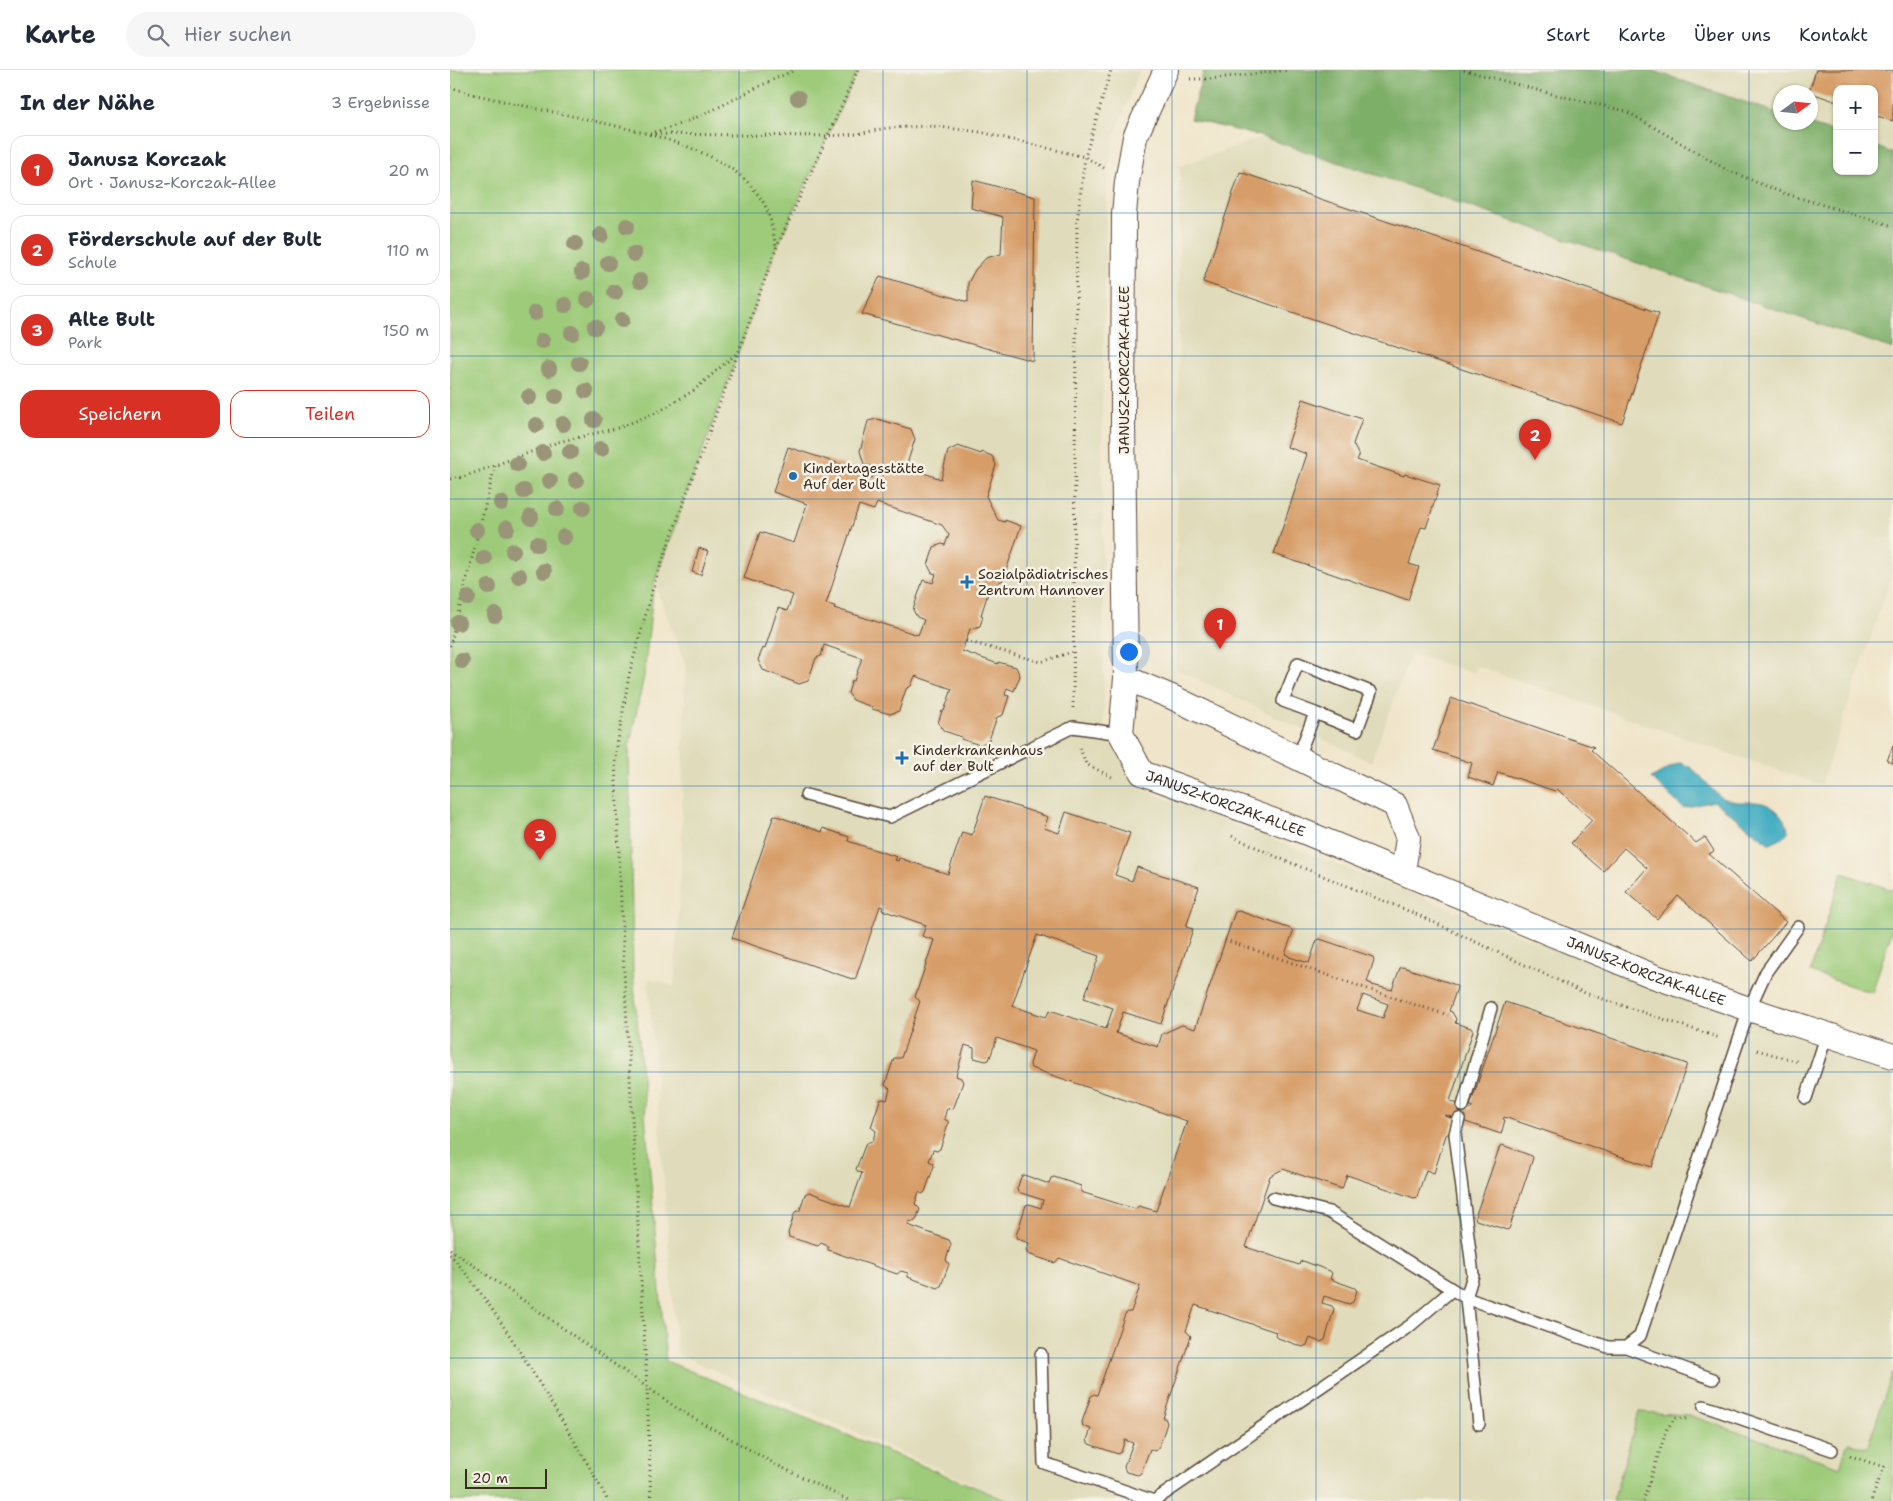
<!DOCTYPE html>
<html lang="de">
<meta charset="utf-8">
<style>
:root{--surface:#fff;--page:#f6f6f7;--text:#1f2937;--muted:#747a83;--line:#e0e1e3;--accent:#d93025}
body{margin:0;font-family:"Shantell Sans",sans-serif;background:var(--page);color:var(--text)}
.controls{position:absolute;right:15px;top:15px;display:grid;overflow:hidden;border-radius:10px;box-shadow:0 1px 4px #0004}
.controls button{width:45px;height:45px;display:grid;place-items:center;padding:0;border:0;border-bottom:1px solid var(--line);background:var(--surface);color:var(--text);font:25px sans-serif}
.compass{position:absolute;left:1323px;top:15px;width:45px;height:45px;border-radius:50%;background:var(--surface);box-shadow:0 1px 4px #0004;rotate:75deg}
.scale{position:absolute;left:15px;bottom:12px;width:82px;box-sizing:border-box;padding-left:5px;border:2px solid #3b2a1e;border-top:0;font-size:14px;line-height:18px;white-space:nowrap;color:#3b2a1e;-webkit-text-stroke:4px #f7f3e8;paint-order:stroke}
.you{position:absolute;left:678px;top:581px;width:18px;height:18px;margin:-12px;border:4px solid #fff;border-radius:50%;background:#1a73e8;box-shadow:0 0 0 8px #1a73e833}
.badge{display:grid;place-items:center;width:32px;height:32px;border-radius:50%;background:var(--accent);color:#fff;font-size:16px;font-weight:700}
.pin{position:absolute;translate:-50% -41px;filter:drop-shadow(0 1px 2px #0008)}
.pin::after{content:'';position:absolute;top:26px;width:18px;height:15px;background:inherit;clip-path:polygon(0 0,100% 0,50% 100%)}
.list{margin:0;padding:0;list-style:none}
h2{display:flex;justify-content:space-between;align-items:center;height:65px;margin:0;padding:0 20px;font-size:21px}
h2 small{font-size:16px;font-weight:400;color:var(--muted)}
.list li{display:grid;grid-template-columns:32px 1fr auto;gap:15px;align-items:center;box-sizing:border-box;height:70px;margin:0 10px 10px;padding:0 10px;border:1px solid var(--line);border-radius:15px}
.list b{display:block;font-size:19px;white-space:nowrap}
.list p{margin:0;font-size:16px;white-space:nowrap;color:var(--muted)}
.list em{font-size:16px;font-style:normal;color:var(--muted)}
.actions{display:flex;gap:10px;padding:15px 20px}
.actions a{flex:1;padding:11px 0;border:1px solid var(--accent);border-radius:15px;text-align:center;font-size:18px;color:var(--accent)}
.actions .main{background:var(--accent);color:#fff}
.icon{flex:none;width:28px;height:28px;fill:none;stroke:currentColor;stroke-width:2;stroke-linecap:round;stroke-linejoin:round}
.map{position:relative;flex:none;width:1443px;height:1431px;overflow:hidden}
header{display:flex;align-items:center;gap:30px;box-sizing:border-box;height:70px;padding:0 25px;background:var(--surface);border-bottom:1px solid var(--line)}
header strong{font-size:24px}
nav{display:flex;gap:28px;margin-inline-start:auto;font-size:18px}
.search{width:350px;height:45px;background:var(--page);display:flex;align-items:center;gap:12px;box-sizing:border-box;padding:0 18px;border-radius:28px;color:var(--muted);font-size:19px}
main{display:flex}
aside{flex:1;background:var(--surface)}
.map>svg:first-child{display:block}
.built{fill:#e0dcbb}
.green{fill:#9dcb79;stroke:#6c7a4c}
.forest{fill:#7eaf69;stroke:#5c6c44}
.water{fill:#44aec2;stroke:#406c70}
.building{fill:#d79d67;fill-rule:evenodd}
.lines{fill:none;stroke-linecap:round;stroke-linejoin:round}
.service-casing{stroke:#564638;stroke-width:14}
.minor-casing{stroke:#564638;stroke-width:26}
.path{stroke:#564638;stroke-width:3;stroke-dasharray:1 4;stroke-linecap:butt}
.service{stroke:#fff;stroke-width:11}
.minor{stroke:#fff;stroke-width:24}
.tree{fill:#9a9478}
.grid{fill:none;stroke:#1f6fb2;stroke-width:1;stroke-opacity:0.55}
.poi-dot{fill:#1f6fb2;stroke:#f7f3e8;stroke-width:2}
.labels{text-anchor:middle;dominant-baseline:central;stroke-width:5;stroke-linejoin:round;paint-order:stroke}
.street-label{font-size:14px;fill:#3b2a1e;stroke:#f7f3e8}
.poi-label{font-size:14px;fill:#3b2a1e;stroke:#f7f3e8;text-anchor:start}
</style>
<header>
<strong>Karte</strong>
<div class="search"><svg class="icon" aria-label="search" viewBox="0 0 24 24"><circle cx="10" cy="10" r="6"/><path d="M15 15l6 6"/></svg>Hier suchen</div>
<nav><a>Start</a><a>Karte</a><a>Über uns</a><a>Kontakt</a></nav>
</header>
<main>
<aside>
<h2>In der Nähe<small>3 Ergebnisse</small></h2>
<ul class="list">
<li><span class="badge">1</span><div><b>Janusz Korczak</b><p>Ort · Janusz-Korczak-Allee</p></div><em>20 m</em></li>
<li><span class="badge">2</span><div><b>Förderschule auf der Bult</b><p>Schule</p></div><em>110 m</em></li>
<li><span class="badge">3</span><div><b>Alte Bult</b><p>Park</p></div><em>150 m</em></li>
</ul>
<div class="actions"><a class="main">Speichern</a><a>Teilen</a></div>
</aside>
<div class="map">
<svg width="1443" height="1431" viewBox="0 0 1443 1431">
<rect width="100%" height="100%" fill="#f7f3e8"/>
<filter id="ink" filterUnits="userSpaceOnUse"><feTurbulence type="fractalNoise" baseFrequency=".02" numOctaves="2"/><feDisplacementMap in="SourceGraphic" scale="10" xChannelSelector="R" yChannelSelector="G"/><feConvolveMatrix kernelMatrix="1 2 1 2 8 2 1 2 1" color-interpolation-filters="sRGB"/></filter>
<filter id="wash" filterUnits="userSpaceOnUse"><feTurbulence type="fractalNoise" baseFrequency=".0096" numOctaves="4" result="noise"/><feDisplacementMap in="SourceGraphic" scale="20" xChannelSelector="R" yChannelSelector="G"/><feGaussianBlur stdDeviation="1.12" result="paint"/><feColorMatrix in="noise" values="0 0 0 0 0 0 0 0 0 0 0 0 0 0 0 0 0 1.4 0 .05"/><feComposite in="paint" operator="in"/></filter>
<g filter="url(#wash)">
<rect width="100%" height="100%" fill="#f0e5ca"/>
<!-- built -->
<path class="built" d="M408,0L689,1L665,65L657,105L652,350L654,659L687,717L1201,916L1443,994V1302L1417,1379L1398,1372L1390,1397L1250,1349L1189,1343L1163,1431H562L227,1284L198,908L224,916L231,799L235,593L204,514L326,179Z
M1201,0H1443V83L1424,76V19H1387V63L1355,53L1360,52V22H1330V44Z
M813,67L1443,279V501L1371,715L1027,596L1024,603L961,584L921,692L726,599L730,96Z"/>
<!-- green -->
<path class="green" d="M0,0H408L326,179L204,513L194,606L179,677L183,902L216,1291L559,1431H0Z
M1392,803L1443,820V857L1422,923L1360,902Z
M1443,1302V1431H1163L1189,1342L1238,1345L1390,1397L1398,1372L1417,1378Z"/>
<!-- forest -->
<path class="forest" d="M754,0H1201L1330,44V52L1355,53L1387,63V101H1424V76L1443,83V279L813,67L740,49Z"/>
<!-- water -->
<path class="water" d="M1228,693C1248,695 1257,719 1273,728C1293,738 1310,724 1328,742C1334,749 1338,754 1338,763L1331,769L1320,774L1264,731L1233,738L1201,708Z"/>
<g id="blocks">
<!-- building -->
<path class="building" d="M1366,0H1443V51L1424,45V19H1387V32L1359,22Z
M790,102L1209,243L1172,353L753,212Z
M523,110L585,127L583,291L412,244L430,206L518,232V213L525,200L536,188L551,184L553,147L521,138Z
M853,329L912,349L903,374L909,386L907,390L954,406L955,404L990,415L976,458L971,457L959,494L969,497L958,530L824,484L857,384L837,377Z
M427,349L461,359L465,369L456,397L491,409L498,381L508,376L531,384L532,382L542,386L546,395L536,426L548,450L555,452V450L571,456L553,510L540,517L531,545L533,546L530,556L520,559L512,581L548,594V592L566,597L570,606L564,621L557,618L555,625L559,626L553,645L547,647L539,670L530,675L511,669L512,667L494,661L488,653L492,641H494L502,619L465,606L461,616L456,619L449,641L440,644L422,639V637L403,630L398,623L402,610L404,611L412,588L374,575L371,586L366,588L358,611L349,614L313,600L308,590L313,578L315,579L328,538L337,541L343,525L294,508L310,462L344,473L357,434L323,422L338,377L408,400L414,411L423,407L426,398L414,394L410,381L418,351ZM427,433L492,455L499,465L495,475L492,474L484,477L478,495L482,503L486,504L483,513L473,510L463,540L467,547L474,550L468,565L384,538L385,536L376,534L409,435L424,440Z
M249,478L258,481L251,505L242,502Z
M1001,628L1144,677L1141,680L1246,773L1255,767L1264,781L1259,784L1336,852L1302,891L1228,826L1207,849L1176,822L1197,798L1174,778L1153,801L1121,773L1142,750L1107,719L1105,721L1048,702L1043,716L1018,707L1022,693L983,680Z
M1443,675V693L1437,691Z
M535,726L598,747L594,758L609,763L616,742L680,763L665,805L682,811L687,797L749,817L736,857L743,859L711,954L673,942L666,963L708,977L712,964L732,955L745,959L785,842L789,841L841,859L843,862L835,884L839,886V887L859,893L867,870L870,869L923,887L924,890L917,912L922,914V915L942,920L950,898L953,897L1006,915L1007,918L999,941L1002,942L1006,949L1005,953L1021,958L1023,961L1000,1031L1021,1039L1022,1036H1020L1055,932L1237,994L1202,1097L1054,1047L1053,1049L1055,1050L1051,1064L995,1045V1046L1002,1048L1004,1051L999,1063L996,1065L984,1103L976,1100L967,1127L964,1128L897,1105L892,1119L833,1099L820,1106L796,1177L849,1195L850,1192L853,1191L880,1201L882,1203L880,1209L905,1218L907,1221L903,1232L899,1234L874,1226L872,1233L882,1236L884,1239L875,1270L870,1272L860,1268L857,1275L853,1277L828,1268L825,1265L826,1262L745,1235L736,1261L741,1266L713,1348H715L717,1353L709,1378L705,1381L700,1379L691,1403L688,1405L676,1402L674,1397L683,1373L675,1370L671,1382L668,1384L639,1374L637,1370L641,1359L633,1356L632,1352L641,1326L644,1324L647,1325L675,1244L678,1242H681L690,1216L609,1188L605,1193L578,1184L576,1181L579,1173L567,1169L566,1166L576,1135L579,1134L591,1138L593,1130L568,1122L567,1119L571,1107L574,1105L599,1114L601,1108L604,1107L631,1116V1122L685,1139L689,1136L706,1141L737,1051L581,998L580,994L584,981L547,968L539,990L536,991L524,988V978L515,975L506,1006L511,1008L513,1012L504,1037L502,1039L497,1038L494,1049L498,1051V1054L490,1079L487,1081L483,1080L479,1091L483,1093L484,1096L475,1122L472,1124L469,1122L465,1134L470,1139L466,1150L463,1152L460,1151L458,1155L499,1170L501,1174L496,1190L499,1194L491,1216L488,1218L458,1207V1203L451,1201L447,1204L378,1180V1176L371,1173L368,1176L339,1167L338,1163L345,1142L350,1140L355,1124L359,1122L400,1137L412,1103L408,1102L406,1099L416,1073L422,1072L426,1061L421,1057L430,1030L433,1029L437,1030L440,1019L435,1015L444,988H451L470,931L465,927L484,870L472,866L476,855L432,840L433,837L430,836L405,910L282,868L324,745L372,762L373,758L399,767L398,771L447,787L445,790L448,791L449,788L498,804L512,762L522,765ZM587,865L649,886L634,928L663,938L656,959L600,940L596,947L562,936ZM913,925L938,934L933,948L907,940Z
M1052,1075L1082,1086L1083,1088L1059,1159L1057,1160L1026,1150L1025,1147L1050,1076Z"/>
</g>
</g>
<g filter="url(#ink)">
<use href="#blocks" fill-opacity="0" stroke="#564638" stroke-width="1"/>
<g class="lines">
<defs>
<path id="service" d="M848,687L865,643L907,660L921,622L848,593L833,631L865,643
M356,725L440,747L623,657L671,664
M1356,1028L1377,964
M1013,1036L1041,938
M1009,1049L1005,1064L1023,1205L1016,1228L1029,1354
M823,1128L879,1142L1016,1228L1158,1277H1176L1190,1266L1299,939L1316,902L1348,857
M1176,1277L1263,1309
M591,1284L594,1393L704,1431L961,1255L1002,1220
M1254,1336L1382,1380"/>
<g id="minor">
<path id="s1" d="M716,0L685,67L677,112L674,144L673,352L676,608L671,664L692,703L852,761L1203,906L1299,939L1443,986"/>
<path d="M676,608L724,628L945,735L958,768L953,802"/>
</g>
</defs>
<!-- service casing -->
<use href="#service" class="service-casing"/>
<!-- minor casing -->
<use href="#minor" class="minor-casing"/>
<!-- path -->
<path class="path" d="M1014,0L1098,23L1176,41L1277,100L1333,123L1443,156
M740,9H759L838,0
M0,17L22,24C57,32 92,40 127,47C181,60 271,75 306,122C321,140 322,156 326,178
M204,62C256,49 296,20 345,0
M200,64L378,66L407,64L437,58L482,56L530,62L635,87L654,98
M0,409L13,407L108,372L168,358L208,342L243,321L287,283
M516,571L591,592L622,582
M0,576L45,396
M623,638L627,152L635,87L661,0
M630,678L636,694L664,708
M782,766L829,788L968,845L1135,923L1270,968
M775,870C850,895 923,922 998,945
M1307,980L1349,992
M0,1179L231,1341L325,1394L400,1431
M0,1184C34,1224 63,1270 91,1316C114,1354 137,1391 158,1431
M1400,1386L1434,1397L1421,1431
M201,1431L197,1317L174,901L165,689L179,605L204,514L326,179L408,0
M1193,1431L1217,1359L1225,1348L1240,1349"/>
<!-- service -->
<use href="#service" class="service"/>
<!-- minor -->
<use href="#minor" class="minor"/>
</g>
<!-- trees -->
<g class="tree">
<circle cx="348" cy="28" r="8"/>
<circle cx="177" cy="156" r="8"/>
<circle cx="151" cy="165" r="8"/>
<circle cx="125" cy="174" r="8"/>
<circle cx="184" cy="184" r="8"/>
<circle cx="158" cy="193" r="8"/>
<circle cx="132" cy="202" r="8"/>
<circle cx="190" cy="211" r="8"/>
<circle cx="165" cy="222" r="8"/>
<circle cx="138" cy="229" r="8"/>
<circle cx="115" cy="235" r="8"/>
<circle cx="85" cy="243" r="8"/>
<circle cx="172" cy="250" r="8"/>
<circle cx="145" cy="257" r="8"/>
<circle cx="122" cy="263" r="8"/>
<circle cx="92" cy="271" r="8"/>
<circle cx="129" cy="293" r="8"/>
<circle cx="99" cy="299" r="8"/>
<circle cx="136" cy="321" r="8"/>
<circle cx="106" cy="326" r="8"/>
<circle cx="79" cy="327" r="8"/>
<circle cx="144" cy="350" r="8"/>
<circle cx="113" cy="354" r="8"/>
<circle cx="86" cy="355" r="8"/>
<circle cx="151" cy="379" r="8"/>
<circle cx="120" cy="382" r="8"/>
<circle cx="93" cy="383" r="8"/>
<circle cx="67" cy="394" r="8"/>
<circle cx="126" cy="410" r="8"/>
<circle cx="100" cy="411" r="8"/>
<circle cx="74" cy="421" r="8"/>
<circle cx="51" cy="433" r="8"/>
<circle cx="133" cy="438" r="8"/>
<circle cx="107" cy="439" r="8"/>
<circle cx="81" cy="447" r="8"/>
<circle cx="57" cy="458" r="8"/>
<circle cx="27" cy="460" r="8"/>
<circle cx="114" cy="467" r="8"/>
<circle cx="87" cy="474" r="8"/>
<circle cx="63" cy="481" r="8"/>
<circle cx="34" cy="488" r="8"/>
<circle cx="94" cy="501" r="8"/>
<circle cx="69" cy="506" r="8"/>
<circle cx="39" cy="517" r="8"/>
<circle cx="18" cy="528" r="8"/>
<circle cx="45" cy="545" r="8"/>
<circle cx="8" cy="553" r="8"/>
<circle cx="12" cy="591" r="8"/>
</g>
</g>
<!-- grid -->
<path class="grid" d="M144,0V1431M289,0V1431M433,0V1431M577,0V1431M722,0V1431M866,0V1431M1010,0V1431M1154,0V1431M1299,0V1431M0,143H1443M0,286H1443M0,429H1443M0,572H1443M0,716H1443M0,859H1443M0,1002H1443M0,1145H1443M0,1288H1443"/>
<!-- markers -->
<g class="poi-dot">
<circle cx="343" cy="406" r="5"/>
<path d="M514.5 504.5h5v5h5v5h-5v5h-5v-5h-5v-5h5z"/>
<path d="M449.5 680.5h5v5h5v5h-5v5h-5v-5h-5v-5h5z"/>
</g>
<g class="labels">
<!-- street labels -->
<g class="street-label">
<text transform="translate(674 300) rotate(-90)">JANUSZ-KORCZAK-ALLEE</text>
<text stroke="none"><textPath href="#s1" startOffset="805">JANUSZ-KORCZAK-ALLEE</textPath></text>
<text stroke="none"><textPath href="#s1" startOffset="1258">JANUSZ-KORCZAK-ALLEE</textPath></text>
</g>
<!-- poi labels -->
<g class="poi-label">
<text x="353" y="398">Kindertagesstätte<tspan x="353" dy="16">Auf der Bult</tspan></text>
<text x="528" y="504">Sozialpädiatrisches<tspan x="528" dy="16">Zentrum Hannover</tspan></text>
<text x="463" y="680">Kinderkrankenhaus<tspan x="463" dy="16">auf der Bult</tspan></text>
</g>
</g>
</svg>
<div class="controls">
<button>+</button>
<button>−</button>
</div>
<svg class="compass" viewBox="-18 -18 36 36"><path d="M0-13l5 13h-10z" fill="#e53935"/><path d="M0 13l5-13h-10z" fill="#747a83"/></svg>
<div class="scale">20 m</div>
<div class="you"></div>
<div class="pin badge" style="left:770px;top:579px">1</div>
<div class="pin badge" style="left:1085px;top:390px">2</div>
<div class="pin badge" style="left:90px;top:790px">3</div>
</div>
</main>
